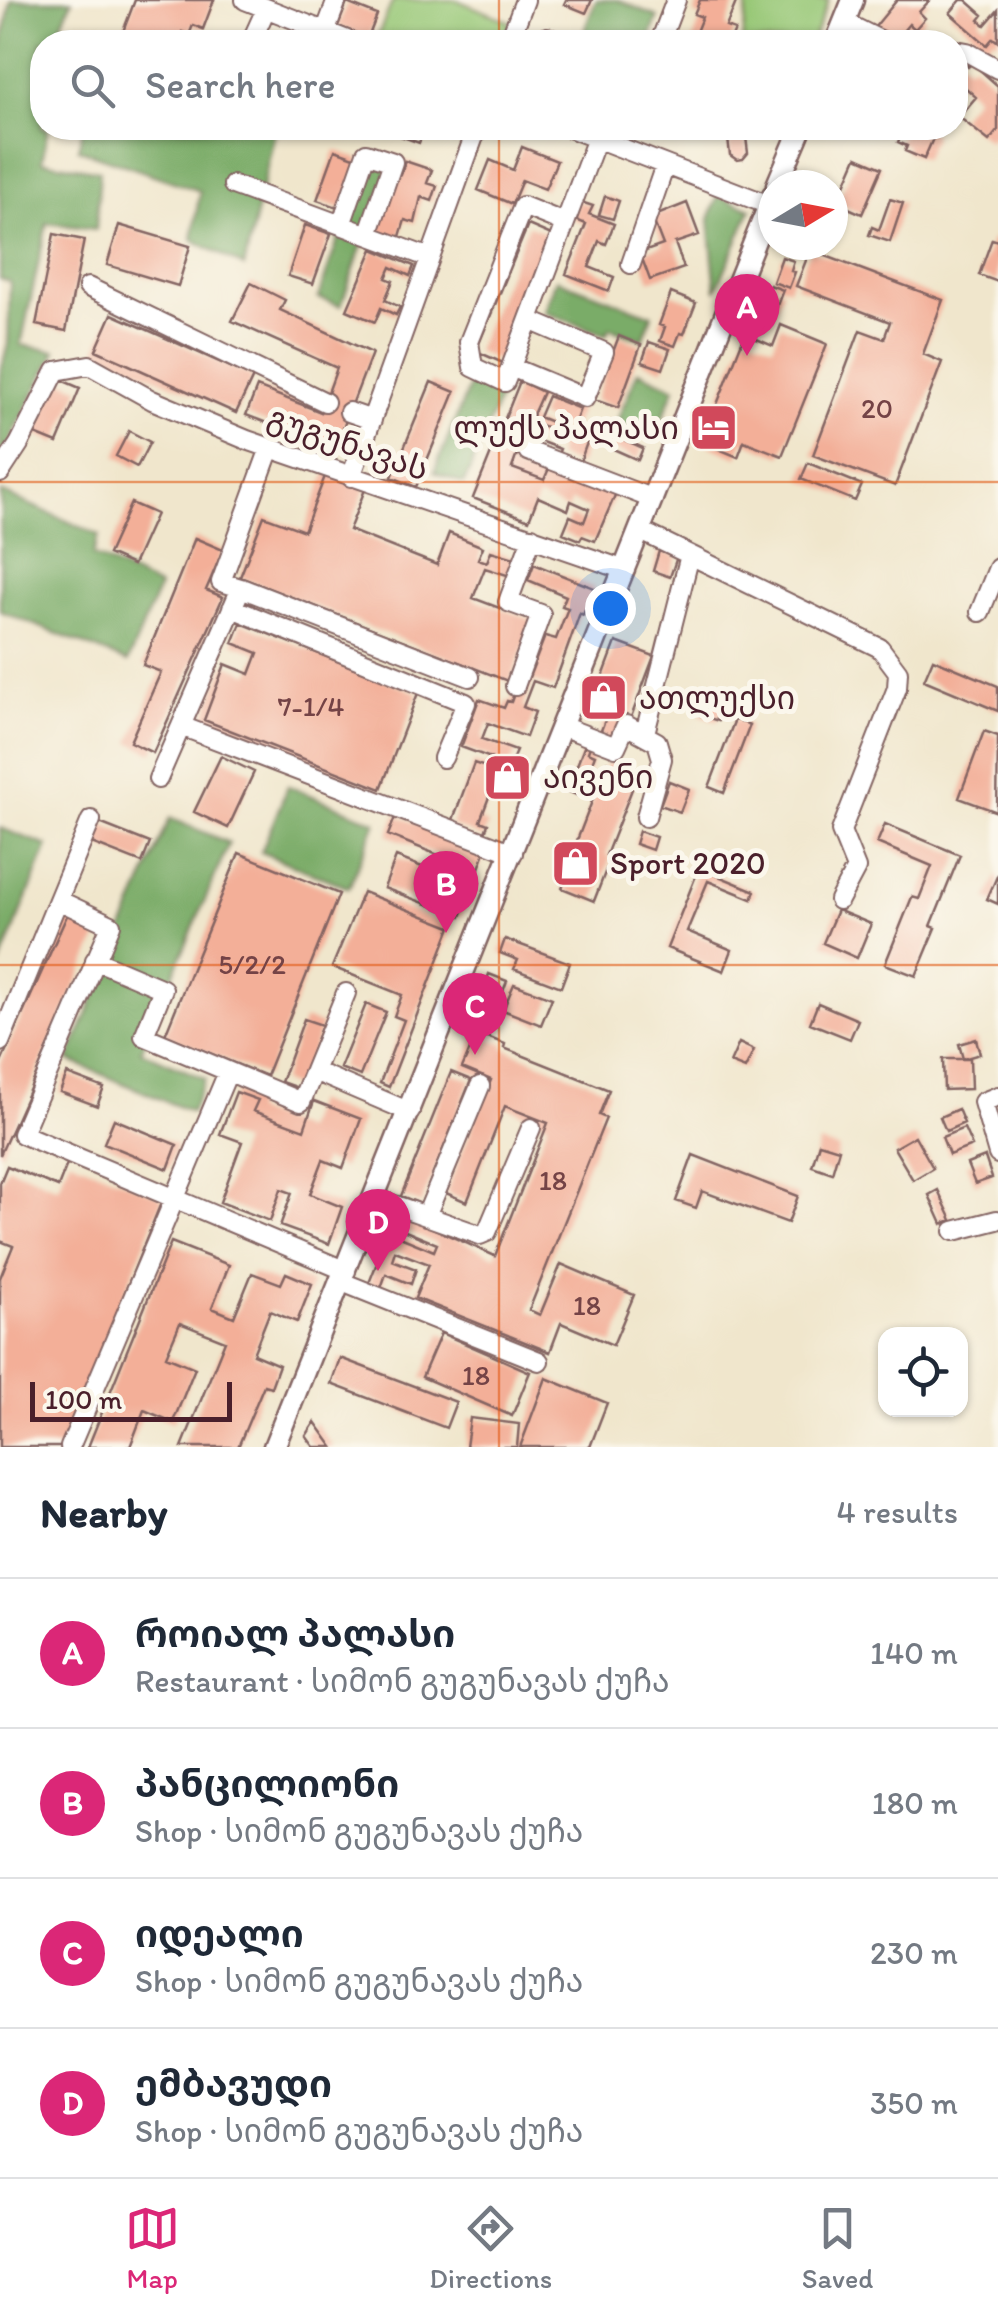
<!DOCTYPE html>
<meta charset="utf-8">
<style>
:root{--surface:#fff;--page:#f6f6f7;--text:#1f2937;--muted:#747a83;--line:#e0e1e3;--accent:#db2777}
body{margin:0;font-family:Itim,"Noto Sans Georgian",sans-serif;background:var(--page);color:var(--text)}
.controls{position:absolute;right:30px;bottom:30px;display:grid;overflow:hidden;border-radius:20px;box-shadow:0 2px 8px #0004}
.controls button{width:90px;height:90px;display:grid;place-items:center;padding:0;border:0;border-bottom:2px solid var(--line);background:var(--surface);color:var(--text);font:50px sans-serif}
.compass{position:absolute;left:758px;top:170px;width:90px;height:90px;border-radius:50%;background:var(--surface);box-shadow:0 2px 8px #0004;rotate:80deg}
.scale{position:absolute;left:30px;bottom:25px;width:202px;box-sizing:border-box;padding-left:10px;border:5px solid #4a1f2b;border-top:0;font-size:28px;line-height:35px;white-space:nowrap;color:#4a1f2b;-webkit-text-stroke:8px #fbf7ec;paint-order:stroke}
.you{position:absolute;left:610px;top:608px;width:35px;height:35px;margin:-25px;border:8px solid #fff;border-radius:50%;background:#1a73e8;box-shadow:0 0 0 15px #1a73e833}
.badge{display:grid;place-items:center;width:65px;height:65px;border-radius:50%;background:var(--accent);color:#fff;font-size:32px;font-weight:700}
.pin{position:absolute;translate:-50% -82px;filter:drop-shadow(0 2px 5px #0008)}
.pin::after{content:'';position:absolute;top:52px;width:35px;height:30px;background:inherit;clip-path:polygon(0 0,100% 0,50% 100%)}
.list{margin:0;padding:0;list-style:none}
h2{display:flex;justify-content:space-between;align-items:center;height:130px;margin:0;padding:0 40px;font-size:42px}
h2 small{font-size:32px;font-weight:400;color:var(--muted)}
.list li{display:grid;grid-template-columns:65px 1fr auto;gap:30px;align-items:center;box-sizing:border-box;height:150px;padding:0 40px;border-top:2px solid var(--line)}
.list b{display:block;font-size:38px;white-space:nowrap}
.list p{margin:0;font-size:32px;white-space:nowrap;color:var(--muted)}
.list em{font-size:32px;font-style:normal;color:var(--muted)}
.icon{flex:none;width:55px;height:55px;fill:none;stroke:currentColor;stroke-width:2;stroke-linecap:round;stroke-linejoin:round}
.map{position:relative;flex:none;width:998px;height:1447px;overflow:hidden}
.search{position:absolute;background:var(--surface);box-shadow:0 2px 8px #0004;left:30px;right:30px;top:30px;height:110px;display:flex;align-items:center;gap:25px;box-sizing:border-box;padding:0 35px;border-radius:40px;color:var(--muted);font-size:38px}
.sheet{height:730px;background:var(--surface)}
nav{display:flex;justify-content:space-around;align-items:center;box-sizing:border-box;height:140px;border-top:2px solid var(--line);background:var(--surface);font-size:28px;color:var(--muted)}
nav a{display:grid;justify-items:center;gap:5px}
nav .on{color:var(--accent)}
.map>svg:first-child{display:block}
.green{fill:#98c877;stroke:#717451;stroke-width:2.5}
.forest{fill:#7aac68;stroke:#62664a;stroke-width:2.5}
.building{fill:#f3af98;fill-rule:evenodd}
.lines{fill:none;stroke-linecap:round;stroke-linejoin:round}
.minor-casing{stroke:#846563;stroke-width:22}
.major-casing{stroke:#846563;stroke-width:25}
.minor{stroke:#fff;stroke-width:18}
.major{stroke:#fff;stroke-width:20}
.grid{fill:none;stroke:#e0560e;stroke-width:2.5;stroke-opacity:0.55}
.labels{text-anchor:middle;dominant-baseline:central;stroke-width:10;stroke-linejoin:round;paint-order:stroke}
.number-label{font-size:28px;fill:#744346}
.poi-label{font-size:32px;fill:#4a1f2b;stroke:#fbf7ec;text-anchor:start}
.street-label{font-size:32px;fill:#4a1f2b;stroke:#fbf7ec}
</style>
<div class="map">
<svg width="998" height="1447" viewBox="0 0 998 1447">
<rect width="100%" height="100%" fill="#fbf7ec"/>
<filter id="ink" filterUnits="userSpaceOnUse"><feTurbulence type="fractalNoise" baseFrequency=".01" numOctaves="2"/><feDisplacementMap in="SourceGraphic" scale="20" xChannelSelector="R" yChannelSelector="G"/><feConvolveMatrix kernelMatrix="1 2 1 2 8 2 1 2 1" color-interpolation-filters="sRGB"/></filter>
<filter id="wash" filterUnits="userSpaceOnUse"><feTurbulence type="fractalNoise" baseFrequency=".0048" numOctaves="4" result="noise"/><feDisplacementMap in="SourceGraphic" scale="40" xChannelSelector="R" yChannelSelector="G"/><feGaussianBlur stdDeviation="2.25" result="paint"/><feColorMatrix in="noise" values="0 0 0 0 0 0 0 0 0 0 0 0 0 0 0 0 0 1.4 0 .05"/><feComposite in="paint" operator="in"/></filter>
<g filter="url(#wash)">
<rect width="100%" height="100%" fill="#f0e6cc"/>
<!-- green -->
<path class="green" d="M393,0H457L511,22L503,42H375Z
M748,0H829L812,42H742Z"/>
<!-- forest -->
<path class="forest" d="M11,0H72L54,42H42V128H48L42,161L100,171L96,229L47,223L21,345L56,351L0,460V374L8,343L10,282L0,279V56Z
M596,0H618L658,17L648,42H599L582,36Z
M83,128H276L244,267L192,239L200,191L78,149Z
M367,156L390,164L341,306L318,298Z
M718,196L751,209L716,291L709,219Z
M556,279L652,315L643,340L610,328L606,335L544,312Z
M638,371L675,388L655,437L617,421Z
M470,384L500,397L464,484L434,472Z
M1,492L99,535L93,555L159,587L128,662L0,611Z
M288,786L376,822L349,888L261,852Z
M170,818L229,843L141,1051L205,1079L191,1112L68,1060Z
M0,828L48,846L0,965Z"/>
<g id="blocks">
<!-- building -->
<path class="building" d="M135,0H214L203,29L193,25L189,35L182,32L178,42H119Z
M566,0H592L586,13L564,4Z
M700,0H737L726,27L735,30L730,42H692L702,17L694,14Z
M897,0H930L919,12L925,18L915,29L909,24L898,37L894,33L888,40L874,28Z
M961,0H966L983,15L979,20L985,25L998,10V42L993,38L987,45L950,13Z
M347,3L377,15L368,38L338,26Z
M959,59L968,67L972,63L998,86V130L989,141L959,117L976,97L956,79V63Z
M398,128H425L419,143L395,134Z
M651,128H685L680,140Z
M904,128H920L935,134L924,159L905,151L907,146L898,142Z
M745,129L748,153L743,159L737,160L730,155L727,131Z
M522,147L557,161L545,189L522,180L512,204L478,190L490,160L513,170Z
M335,150L360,159L343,209L317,200Z
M857,157L882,168L862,214L837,203Z
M405,161L432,170L427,183L437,186L432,201L421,197L415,223L405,220L398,243L375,235L397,172L401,174Z
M605,196L619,201L613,219L599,215Z
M890,199L903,203L890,242L869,235L872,227L879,230Z
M578,201L593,206L589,214L614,224L606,244L599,241L589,267L614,277L609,291L566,274L586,224L571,218Z
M687,203L699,235L675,243L684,268L650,280L640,253L663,245L652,217Z
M119,225L190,246L178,286L107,265Z
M305,225L331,234L313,284L288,276Z
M528,225L556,237L503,363L476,351Z
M54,234L84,240L66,331L36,325Z
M992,239L998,241V282L979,275Z
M373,249L414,266L410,276L391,267L386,278L393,281L385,300L400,307L396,315L381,308L375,322L347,310Z
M810,250L943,300L923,354L942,362L895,486L813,455L860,330L884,339L890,322L796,286Z
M782,257L794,261L791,271L795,272L789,288L773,282Z
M251,283L285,300L280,310L372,353L335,449L246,415L257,387L321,412L337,368L232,321Z
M770,285L783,290L771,321L758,316Z
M671,293L696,303L684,334L680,333L675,346L660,341L665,327L659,325Z
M112,314L253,377L236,413L96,350Z
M781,325L827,344L782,456L744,441L738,457L702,442L745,334L773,346Z
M619,336L641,345L618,408L595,400Z
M649,342L670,349L663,369L642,362Z
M59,379L80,388L57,443L35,434Z
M520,381L543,392L530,421L566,435L568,429L539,417L548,396L580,409L572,430L589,437L579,465L557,457L560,449L524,435L512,468L544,480L550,466L616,493L595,541L582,536L580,540L563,533L570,516L584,522L589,509L571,501L568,510L538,497L529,520L473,498Z
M431,382L455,392L416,487L392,477Z
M596,427L643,448L638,460L591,439Z
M129,431L150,442L137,467L116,456Z
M808,463L862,485L855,501L801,479Z
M327,471L366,487L349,530L437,565L449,533L483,547L478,559L487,562L491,551L515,558L510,576L485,568L473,598L534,621L510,682L240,577L264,516L304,531Z
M131,503L156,514L133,565L108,554Z
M195,538L223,550L206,590L223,597L153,753L130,742L161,672L143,665Z
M659,551L677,557L670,577L653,571Z
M534,564L594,588L583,615L580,613L553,688L533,681L523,707L535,712L526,737L488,723L482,739L516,751L510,765L517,768L508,792L493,786L480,821L488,824L483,838L451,825L474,763L488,768L491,758L461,747L479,699L504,708L507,701L511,702L520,677L528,680L545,636L556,639L568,608L562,606L566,596L528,580Z
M241,623L418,693L381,789L204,720L225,664L250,674L258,653L233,643Z
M616,642L654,656L630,720L614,742L599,736L608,712L592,706Z
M933,659L998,686V711L924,680Z
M708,692L726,698L718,721L700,715Z
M735,719L750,725L724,793L709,787Z
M984,731L998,736L997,812L959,798Z
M586,742L591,744L588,752L595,755L579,796L567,791Z
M221,756L254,772L228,828L194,812Z
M607,762L638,774L606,855L611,857L594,901L562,888L579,845L576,843Z
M669,781L689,789L680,812L660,805Z
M396,815L485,852L478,871L388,835Z
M97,822L150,843L142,863L89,842Z
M885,824L960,855L931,926L936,928L916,976L885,964L912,897L919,899L932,866L877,843Z
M639,831L656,837L652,850L635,844Z
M239,853L339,894L266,1076L165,1035Z
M396,857L472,886L461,917L384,888Z
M699,868L755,891L752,899L708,881L687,931L732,950L724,971L667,948Z
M998,874V904L987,899Z
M363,892L451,927L389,1087L380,1083L404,1020L394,1016L402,995L332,967Z
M837,910L871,924L857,958L823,943Z
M69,911L103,926L0,1155V1065Z
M505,939L570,963L561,987L514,969L518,960L500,953Z
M489,974L507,981L493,1018L476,1011Z
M514,984L552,998L541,1025L503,1010Z
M818,1003L858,1020L850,1039L810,1023Z
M366,1004L386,1012L360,1076L340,1068Z
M304,1019L322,1025L298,1088L281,1082Z
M477,1033L505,1044L504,1048L609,1090L599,1115L606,1118L529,1310L540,1315L561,1264L634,1295L613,1345L561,1323L550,1352L415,1298L429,1264L395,1251L392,1260L416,1269L411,1284L386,1274L381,1288L369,1283L397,1212L495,1256L548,1123L505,1106L467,1202L446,1193L491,1080L462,1068ZM403,1230L437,1244L434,1251L400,1237Z
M976,1039L980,1054L963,1059H970L971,1089L944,1090L943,1059H963L959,1044Z
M739,1043L754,1050L745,1069L730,1063Z
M451,1072L471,1080L421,1204L401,1196Z
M67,1074L104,1088L97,1106L60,1092Z
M236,1092L258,1100L253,1111L304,1130L314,1101L361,1119L343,1168L323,1160L310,1194L342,1207L329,1244L280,1226L292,1193L281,1189L270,1221L220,1202L242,1142L220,1134Z
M958,1109L964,1123L946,1131L940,1117Z
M114,1119L177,1145L168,1169L104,1143Z
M964,1128L972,1146L949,1155L942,1137Z
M915,1136L933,1168L913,1180L894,1148Z
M819,1143L839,1149L832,1173L812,1166Z
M693,1155L798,1196L788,1223L702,1191L696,1208L676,1201Z
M985,1157L992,1178L975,1184L967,1164Z
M69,1159L163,1198L62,1447H0V1278L13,1246L0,1241V1183L7,1166L58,1187Z
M938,1190L952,1220L942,1224L929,1195Z
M171,1242L229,1265L212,1308L234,1317L252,1273L281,1284L286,1273L312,1284L297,1322L270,1311L253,1354L279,1365L271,1387L264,1385L238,1447H182L225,1341L180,1323L166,1356L195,1368L173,1422L144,1410L130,1447H88Z
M441,1333L530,1372L512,1416L422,1377Z
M340,1358L456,1402L446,1428L331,1384Z
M546,1378L607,1403L590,1447H520Z
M470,1418L519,1424L517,1447H466Z
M315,1422L333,1447H314L306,1436Z"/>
</g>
</g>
<g filter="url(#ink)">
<use href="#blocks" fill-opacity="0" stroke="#846563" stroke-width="2.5"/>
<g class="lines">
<defs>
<path id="minor" d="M245,0L352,42
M844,22L884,42
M325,32L337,0
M547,37L560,42
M251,42L266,9
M509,42L525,0
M660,42L676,0
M956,50L967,52L998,69
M570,128L769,205
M233,185L430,258
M565,223L523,206L469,342L473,367L505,382L511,367L597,138
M341,225L366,153L393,162L368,235
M631,264L665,165
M88,287L325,402
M511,367L585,398L604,352L529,320
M349,412L372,420
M528,451L653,499
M0,473L19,444L56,371L89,365L152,400L247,440L625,570
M351,477L477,128
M641,531L880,648L898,672L897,688L841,831L856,868L839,900
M241,588L470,677
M232,608L466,703L443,758
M980,612L998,568
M515,686L541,614L508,602L532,537
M181,726L513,853
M564,727L616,747L626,725L657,742L662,759L646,817
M645,733L690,555
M158,779L241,588L221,582L270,448
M58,900L91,820
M95,960L163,989L144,1036L301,1102L314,1071L410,1112
M0,1042L58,900L111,925L22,1134L346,1271
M314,1071L346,993
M998,1096L983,1102L998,1154
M375,1198L480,1235L487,1232L531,1128
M426,1216L480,1086
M954,1231L997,1220
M342,1282L539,1361
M70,1447L228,1072"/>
<path id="major" d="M836,42L853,0
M777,185L801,128
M274,1447L773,195"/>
</defs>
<!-- minor casing -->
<use href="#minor" class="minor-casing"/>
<!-- major casing -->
<use href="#major" class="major-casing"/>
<!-- minor -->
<use href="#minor" class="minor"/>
<!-- major -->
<use href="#major" class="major"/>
</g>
</g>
<!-- grid -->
<path class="grid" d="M499,0V42M499,128V1447M0,482H998M0,965H998"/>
<!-- icons -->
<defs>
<symbol id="hotel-square" viewBox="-11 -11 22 22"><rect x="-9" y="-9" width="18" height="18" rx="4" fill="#d1495b" stroke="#fbf7ec"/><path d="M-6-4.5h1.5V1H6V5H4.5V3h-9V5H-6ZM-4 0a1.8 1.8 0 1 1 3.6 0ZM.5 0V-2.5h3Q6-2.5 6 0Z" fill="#fff"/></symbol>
<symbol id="shop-square" viewBox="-11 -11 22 22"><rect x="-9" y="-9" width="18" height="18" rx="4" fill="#d1495b" stroke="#fbf7ec"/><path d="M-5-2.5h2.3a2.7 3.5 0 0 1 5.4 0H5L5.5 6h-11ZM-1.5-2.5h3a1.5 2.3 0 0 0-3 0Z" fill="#fff"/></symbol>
</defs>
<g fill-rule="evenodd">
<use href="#hotel-square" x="686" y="400" width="55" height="55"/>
<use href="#shop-square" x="576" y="670" width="55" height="55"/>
<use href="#shop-square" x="480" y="750" width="55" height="55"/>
<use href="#shop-square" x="548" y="836" width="55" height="55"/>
</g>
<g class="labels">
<!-- number labels -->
<g class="number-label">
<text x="877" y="408">20</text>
<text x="311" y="706">7-1/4</text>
<text x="252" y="964">5/2/2</text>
<text x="553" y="1180">18</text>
<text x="587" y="1305">18</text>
<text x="476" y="1375">18</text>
</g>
<!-- poi labels -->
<g class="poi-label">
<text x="679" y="428" text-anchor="end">ლუქს პალასი</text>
<text x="639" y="698">ათლუქსი</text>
<text x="543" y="777">აივენი</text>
<text x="610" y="863">Sport 2020</text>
</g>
<!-- street labels -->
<g class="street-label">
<text transform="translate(348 443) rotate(19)">გუგუნავას</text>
</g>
</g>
</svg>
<div class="controls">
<button><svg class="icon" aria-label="locate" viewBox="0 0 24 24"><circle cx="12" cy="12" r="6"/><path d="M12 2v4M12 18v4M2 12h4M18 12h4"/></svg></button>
</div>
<svg class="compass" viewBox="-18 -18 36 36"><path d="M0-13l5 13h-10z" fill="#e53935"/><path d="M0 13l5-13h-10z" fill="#747a83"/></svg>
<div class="scale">100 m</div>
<div class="you"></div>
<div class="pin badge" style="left:747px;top:356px">A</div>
<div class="pin badge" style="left:446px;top:933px">B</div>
<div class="pin badge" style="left:475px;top:1055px">C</div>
<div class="pin badge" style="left:378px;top:1271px">D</div>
<div class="search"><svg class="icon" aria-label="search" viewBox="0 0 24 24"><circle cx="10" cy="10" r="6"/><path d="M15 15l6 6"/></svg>Search here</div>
</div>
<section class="sheet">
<h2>Nearby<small>4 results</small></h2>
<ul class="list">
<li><span class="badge">A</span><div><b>როიალ პალასი</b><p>Restaurant · სიმონ გუგუნავას ქუჩა</p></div><em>140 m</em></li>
<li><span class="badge">B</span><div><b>პანცილიონი</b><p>Shop · სიმონ გუგუნავას ქუჩა</p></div><em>180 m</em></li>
<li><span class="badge">C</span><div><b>იდეალი</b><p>Shop · სიმონ გუგუნავას ქუჩა</p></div><em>230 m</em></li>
<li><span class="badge">D</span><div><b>ემბავუდი</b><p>Shop · სიმონ გუგუნავას ქუჩა</p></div><em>350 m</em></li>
</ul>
</section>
<nav>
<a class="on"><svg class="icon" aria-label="map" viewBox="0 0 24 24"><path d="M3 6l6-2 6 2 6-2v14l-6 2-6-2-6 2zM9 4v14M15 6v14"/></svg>Map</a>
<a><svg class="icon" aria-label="directions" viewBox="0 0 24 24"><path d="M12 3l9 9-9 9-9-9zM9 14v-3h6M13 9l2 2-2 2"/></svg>Directions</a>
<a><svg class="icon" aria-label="saved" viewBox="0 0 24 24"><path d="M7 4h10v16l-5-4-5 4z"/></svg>Saved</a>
</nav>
